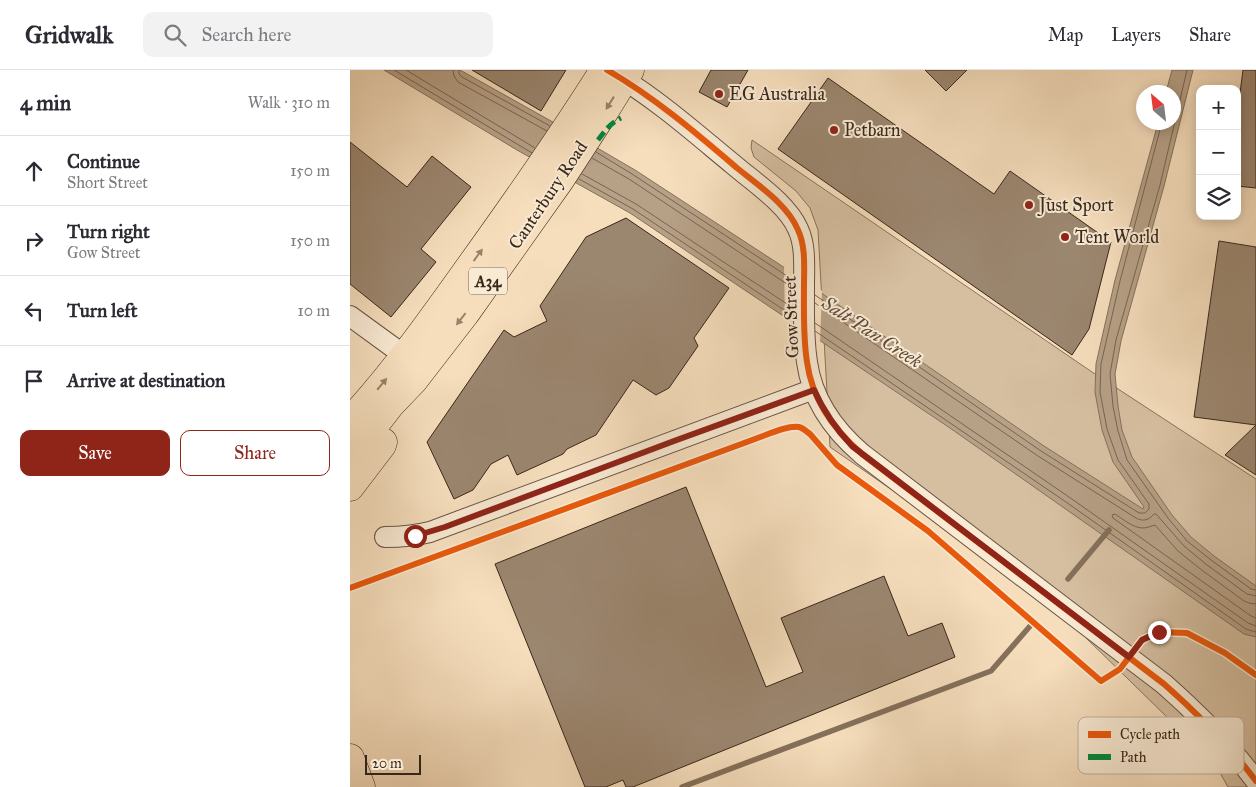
<!DOCTYPE html>
<meta charset="utf-8">
<style>
:root{--surface:#fff;--page:#f2f2f3;--text:#2b2b33;--muted:#7c7c81;--line:#e1e1e2;--accent:#8f2418}
body{margin:0;font-family:"IM FELL Great Primer",serif;background:var(--page);color:var(--text)}
.controls{position:absolute;right:15px;top:15px;display:grid;overflow:hidden;border-radius:10px;box-shadow:0 2px 12px #0003}
.controls button{width:45px;height:45px;display:grid;place-items:center;padding:0;border:0;border-bottom:1px solid var(--line);background:var(--surface);color:var(--text);font:25px sans-serif}
.compass{position:absolute;left:786px;top:15px;width:45px;height:45px;border-radius:50%;background:var(--surface);box-shadow:0 2px 12px #0003;rotate:332deg}
.scale{position:absolute;left:15px;bottom:12px;width:56px;box-sizing:border-box;padding-left:5px;border:2px solid #39271a;border-top:0;font-size:14px;line-height:18px;white-space:nowrap;color:#39271a;-webkit-text-stroke:4px #f9ead4;paint-order:stroke}
.stop{position:absolute;width:15px;height:15px;margin:-11px;border:4px solid #8f2418;border-radius:50%;background:#fff}
.stop.end{background:#8f2418;border-color:#fff;box-shadow:0 1px 5px #0008}
.list{margin:0;padding:0;list-style:none}
h2{display:flex;justify-content:space-between;align-items:center;height:65px;margin:0;padding:0 20px;font-size:21px}
h2 small{font-size:16px;font-weight:400;color:var(--muted)}
.list li{display:grid;grid-template-columns:32px 1fr auto;gap:15px;align-items:center;box-sizing:border-box;height:70px;padding:0 20px;border-top:1px solid var(--line)}
.list b{display:block;font-size:19px;white-space:nowrap}
.list p{margin:0;font-size:16px;white-space:nowrap;color:var(--muted)}
.list em{font-size:16px;font-style:normal;color:var(--muted)}
.actions{display:flex;gap:10px;padding:15px 20px}
.actions a{flex:1;padding:11px 0;border:1px solid var(--accent);border-radius:10px;text-align:center;font-size:18px;color:var(--accent)}
.actions .main{background:var(--accent);color:#fff}
.icon{flex:none;width:28px;height:28px;fill:none;stroke:currentColor;stroke-width:2;stroke-linecap:round;stroke-linejoin:round}
.map{position:relative;flex:none;width:906px;height:717px;overflow:hidden}
header{display:flex;align-items:center;gap:30px;box-sizing:border-box;height:70px;padding:0 25px;background:var(--surface);border-bottom:1px solid var(--line)}
header strong{font-size:24px}
nav{display:flex;gap:28px;margin-inline-start:auto;font-size:18px}
.search{width:350px;height:45px;background:var(--page);display:flex;align-items:center;gap:12px;box-sizing:border-box;padding:0 18px;border-radius:10px;color:var(--muted);font-size:19px}
main{display:flex}
aside{flex:1;background:var(--surface)}
.map>svg:first-child{display:block}
.green{fill:#d6bfa1;stroke:#88735e}
.water{fill:#b6a086;stroke:#84705b}
.pier{fill:#f6debd}
.lines{fill:none;stroke-linecap:round;stroke-linejoin:round}
.shore{stroke:#786450;stroke-width:1}
.stream{stroke:#84705b;stroke-width:5.5}
.building{fill:#9b866f;stroke:#39271a}
.street-casing{stroke:#685543;stroke-width:22}
.highway-casing{stroke:#39271a;stroke-width:29}
.street{stroke:#f9ead4;stroke-width:20}
.highway{stroke:#f6debd;stroke-width:28}
.quiet{stroke:#00873e;stroke-width:5;stroke-dasharray:10 5;stroke-linecap:butt}
.cycleway-casing{stroke:#f9ead4;stroke-width:9}
.cycleway{stroke:#e8590c;stroke-width:6}
.oneway{fill:#98826c}
.route{stroke:#8f2418;stroke-width:6}
.poi-dot{fill:#8f2418;stroke:#f9ead4;stroke-width:2}
.labels{text-anchor:middle;dominant-baseline:central;stroke-width:4;stroke-linejoin:round;paint-order:stroke}
.shield{fill:#f9ead4;stroke:#736252;stroke-width:1}
.shield-label{font-size:16px;font-weight:bold;fill:#39271a}
.poi-label{font-size:18px;fill:#39271a;stroke:#f9ead4;text-anchor:start}
.street-label{font-size:18px;fill:#39271a;stroke:#f9ead4}
.water-label{font-size:19px;font-style:italic;fill:#5e4b3a;stroke:#f9ead4}
.key{fill:#f9ead4;stroke:#bfb09c;stroke-width:1}
.key-label{font-size:14px;fill:#39271a}
</style>
<header>
<strong>Gridwalk</strong>
<div class="search"><svg class="icon" aria-label="search" viewBox="0 0 24 24"><circle cx="10" cy="10" r="6"/><path d="M15 15l6 6"/></svg>Search here</div>
<nav><a>Map</a><a>Layers</a><a>Share</a></nav>
</header>
<main>
<aside>
<h2>4 min<small>Walk · 310 m</small></h2>
<ul class="list">
<li><svg class="icon" aria-label="ahead" viewBox="0 0 24 24"><path d="M12 20V5M6 11l6-6 6 6"/></svg><div><b>Continue</b><p>Short Street</p></div><em>150 m</em></li>
<li><svg class="icon" aria-label="right" viewBox="0 0 24 24"><path d="M7 20v-9h11M14 6l5 5-5 5"/></svg><div><b>Turn right</b><p>Gow Street</p></div><em>150 m</em></li>
<li><svg class="icon" aria-label="left" viewBox="0 0 24 24"><path d="M17 20v-9H6M10 6l-5 5 5 5"/></svg><div><b>Turn left</b></div><em>10 m</em></li>
<li><svg class="icon" aria-label="arrive" viewBox="0 0 24 24"><path d="M6 21V4h12l-3 4 3 4H6"/></svg><div><b>Arrive at destination</b></div></li>
</ul>
<div class="actions"><a class="main">Save</a><a>Share</a></div>
</aside>
<div class="map">
<svg width="906" height="717" viewBox="0 0 906 717">
<rect width="100%" height="100%" fill="#f6debd"/>
<filter id="stains"><feTurbulence type="fractalNoise" baseFrequency=".004" numOctaves="4"/><feColorMatrix values="0 0 0 0 .2 0 0 0 0 .09 0 0 0 0 .02 0 0 0 .5 -.17"/></filter>
<radialGradient id="worn" r=".72"><stop offset=".6" stop-color="#630" stop-opacity="0"/><stop offset="1" stop-color="#630" stop-opacity=".3"/></radialGradient>
<!-- green -->
<path class="green" d="M402,70L742,302L906,409V717H878L865,694L733,565L600,460L480,377L468,160L460,138L446,121L404,87L401,78Z"/>
<!-- water -->
<path class="water" d="M34,0H110L201,51L285,100L429,194L694,376L793,439L794,437L763,392L752,360L745,322L746,294L765,210L808,53L824,52V22H816L822,0H843L814,116L771,271L765,304L768,336L772,360L782,387L822,445L841,467L864,486L906,516V567L894,564L600,358L280,143L167,80Z"/>
<!-- pier -->
<path class="pier" d="M434,195L472,221L470,273L435,249Z"/>
<g class="lines">
<!-- shore -->
<path class="shore" d="M44,0L182,83
M56,0L185,78
M103,0L104,6L108,12L197,61
M109,0V4L112,7L200,56
M837,0L810,115L766,270L760,304L763,336L768,361L777,390L818,448L837,471L861,490L901,519L906,520
M246,82L282,104L443,210
M242,88L279,109L443,218
M232,104L286,134L443,238
M229,109L283,139L443,246
M465,225L691,381L789,443H795L799,439V434L768,390L757,359L750,322L751,294L770,211L812,52
M465,233L688,386L786,448C793,452 799,450 804,444H806L834,476L857,495L897,524L906,526
M465,253L719,427L898,553L906,556
M465,261L716,432L896,559L906,562
M906,534L899,533L894,531L853,501L828,481L805,455C801,456 797,458 793,458C783,458 773,449 765,444L762,445L763,448L901,546L906,548"/>
<!-- stream -->
<path class="stream" d="M718,509L759,460
M332,717L641,601L681,555"/>
</g>
<!-- building -->
<path class="building" d="M122,0H216L191,41Z
M361,0H398L377,37L349,22Z
M575,0H617L596,21Z
M893,0H906V118L887,116V46Z
M478,8L644,124L660,101L761,172L739,259L722,285L428,79Z
M0,72L57,117L82,86L121,117L71,179L86,192L41,247L0,214Z
M276,148L379,218L344,268L348,276L319,318L306,325L283,310L246,365L217,379L213,384L167,405L158,385L141,394L123,420L104,429L77,372L154,260L164,267L197,251L190,236L236,167Z
M869,171L906,177V405L875,385L906,355L844,347Z
M336,417L416,617L453,602L431,548L534,506L558,566L592,553L605,587L283,717H276L273,710L256,717H235L145,494Z"/>
<g class="lines">
<defs>
<path id="street" d="M263,3C307,29 345,63 384,95C405,113 437,134 448,159C456,176 454,197 454,216C454,241 453,267 457,292C462,329 484,360 512,384L814,614C848,644 879,675 906,711
M0,246L55,286
M35,467C51,467 64,466 80,462L464,319"/>
<path id="highway" d="M0,351C45,302 83,248 121,195C167,131 212,67 254,0
M0,387L41,334L64,310L115,244L210,110L256,39L280,0
M0,417L32,375L33,372
M0,688L11,717"/>
</defs>
<!-- street casing -->
<use href="#street" class="street-casing"/>
<!-- highway casing -->
<use href="#highway" class="highway-casing"/>
<!-- street -->
<use href="#street" class="street"/>
<!-- highway -->
<use href="#highway" class="highway"/>
<!-- quiet -->
<path class="quiet" d="M248,70C256,60 259,54 271,48"/>
<defs>
<path id="cycleway" d="M257,0C304,27 346,63 387,98C408,115 438,135 448,160C456,177 454,198 454,216C454,241 453,267 457,292C462,329 484,360 512,384L814,614C848,644 879,675 906,711
M0,518L405,369C417,365 437,355 449,357C453,358 456,361 460,364L487,395L578,461L751,611L770,599L792,570L809,562L837,563L875,583L906,605"/>
</defs>
<!-- cycleway casing -->
<use href="#cycleway" class="cycleway-casing"/>
<!-- cycleway -->
<use href="#cycleway" class="cycleway"/>
</g>
<!-- one-way arrows -->
<defs><path id="oneway-solid" d="M-6-.8H1V-3.2L6.5 0L1 3.2V.8H-6Z" transform="scale(1.25)"/></defs>
<g class="oneway">
<use href="#oneway-solid" transform="translate(260 33) rotate(122)"/>
<use href="#oneway-solid" transform="translate(128 185) rotate(-54)"/>
<use href="#oneway-solid" transform="translate(111 249) rotate(128)"/>
<use href="#oneway-solid" transform="translate(32 314) rotate(-50)"/>
</g>
<g class="lines">
<!-- route -->
<path class="route" d="M65,466L95,457L324,371L464,320C474,342 485,358 502,376L779,587L792,570L809,562"/>
</g>
<!-- markers -->
<g class="poi-dot">
<circle cx="369" cy="24" r="5"/>
<circle cx="484" cy="60" r="5"/>
<circle cx="679" cy="135" r="5"/>
<circle cx="715" cy="167" r="5"/>
</g>
<g class="labels">
<!-- shield labels -->
<rect class="shield" x="119" y="197.5" width="38" height="27" rx="4"/>
<g class="shield-label">
<text x="138" y="211">A34</text>
</g>
<!-- poi labels -->
<g class="poi-label">
<text x="379" y="24">EG Australia</text>
<text x="494" y="60">Petbarn</text>
<text x="689" y="135">Just Sport</text>
<text x="725" y="167">Tent World</text>
</g>
<!-- street labels -->
<g class="street-label">
<text transform="translate(198 125) rotate(-56)">Canterbury Road</text>
<text transform="translate(441 247) rotate(-92)">Gow Street</text>
</g>
<!-- water labels -->
<g class="water-label">
<text transform="translate(522 262) rotate(33)">Salt Pan Creek</text>
</g>
</g>
<!-- legend -->
<rect x="728" y="647" width="166" height="57" rx="8" class="key"/>
<rect x="738" y="661" width="23" height="7" fill="#e8590c"/>
<rect x="738" y="684" width="23" height="6" fill="#00873e"/>
<g class="key-label">
<text x="770" y="669">Cycle path</text>
<text x="770" y="692">Path</text>
</g>
<rect width="100%" height="100%" filter="url(#stains)"/>
<rect width="100%" height="100%" fill="url(#worn)"/>
</svg>
<div class="controls">
<button>+</button>
<button>−</button>
<button><svg class="icon" aria-label="layers" viewBox="0 0 24 24"><path d="M12 4l9 5-9 5-9-5zM3 14l9 5 9-5"/></svg></button>
</div>
<svg class="compass" viewBox="-18 -18 36 36"><path d="M0-13l5 13h-10z" fill="#e53935"/><path d="M0 13l5-13h-10z" fill="#7c7c81"/></svg>
<div class="scale">20 m</div>
<div class="stop" style="left:65px;top:466px"></div>
<div class="stop end" style="left:809px;top:562px"></div>
</div>
</main>
